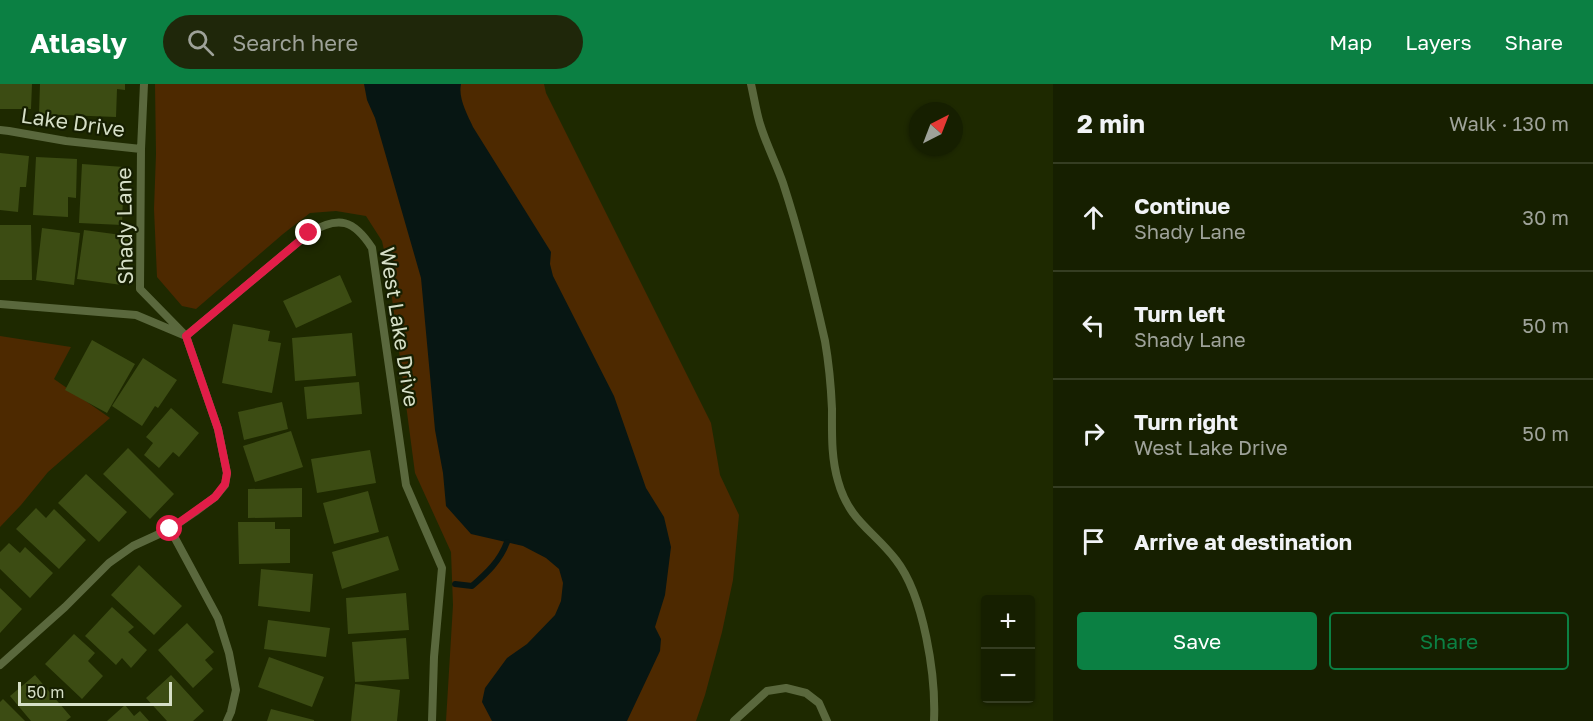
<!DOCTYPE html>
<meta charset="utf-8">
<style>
:root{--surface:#161f00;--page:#1f270a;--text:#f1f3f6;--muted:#9ea299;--line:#353d22;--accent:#0b8043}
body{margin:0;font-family:"Golos Text",sans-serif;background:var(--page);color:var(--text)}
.controls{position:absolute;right:18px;bottom:18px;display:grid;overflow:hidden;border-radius:6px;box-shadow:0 2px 4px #0004}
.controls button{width:54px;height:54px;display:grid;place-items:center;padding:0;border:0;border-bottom:2px solid var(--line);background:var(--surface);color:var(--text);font:30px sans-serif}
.compass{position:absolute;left:909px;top:18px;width:54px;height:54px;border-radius:50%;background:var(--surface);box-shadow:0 2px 4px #0004;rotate:42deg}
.scale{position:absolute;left:18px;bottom:15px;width:154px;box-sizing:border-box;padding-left:6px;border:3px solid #d6dfc7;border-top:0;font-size:16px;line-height:21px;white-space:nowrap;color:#d6dfc7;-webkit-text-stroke:4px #161f01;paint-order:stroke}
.stop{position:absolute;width:18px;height:18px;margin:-14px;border:4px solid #e11d48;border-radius:50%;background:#fff}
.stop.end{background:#e11d48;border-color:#fff;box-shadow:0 2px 6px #0008}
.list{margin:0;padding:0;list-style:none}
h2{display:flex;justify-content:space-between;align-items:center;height:78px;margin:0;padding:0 24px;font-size:26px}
h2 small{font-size:20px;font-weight:400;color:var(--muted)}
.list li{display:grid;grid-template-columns:39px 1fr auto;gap:18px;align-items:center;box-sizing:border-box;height:108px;padding:0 24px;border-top:2px solid var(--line)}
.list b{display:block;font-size:22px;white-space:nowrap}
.list p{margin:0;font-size:20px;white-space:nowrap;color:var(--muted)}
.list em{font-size:20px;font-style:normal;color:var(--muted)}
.actions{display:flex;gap:12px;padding:18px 24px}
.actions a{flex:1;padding:14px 0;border:2px solid var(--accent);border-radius:6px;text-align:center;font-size:21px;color:var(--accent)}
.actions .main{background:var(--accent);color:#fff}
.icon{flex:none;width:33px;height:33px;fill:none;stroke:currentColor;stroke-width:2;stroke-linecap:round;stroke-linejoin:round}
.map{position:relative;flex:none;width:1053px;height:637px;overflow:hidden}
header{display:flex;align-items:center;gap:36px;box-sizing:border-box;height:84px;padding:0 30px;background:var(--accent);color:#fff}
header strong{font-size:28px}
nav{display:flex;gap:33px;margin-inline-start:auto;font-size:21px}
.search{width:420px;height:54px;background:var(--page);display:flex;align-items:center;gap:15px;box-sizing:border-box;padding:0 21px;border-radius:33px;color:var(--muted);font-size:22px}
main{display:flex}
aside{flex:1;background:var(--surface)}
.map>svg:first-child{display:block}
.green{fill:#4d2900}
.water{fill:#071613}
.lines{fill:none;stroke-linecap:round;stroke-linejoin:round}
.stream{stroke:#071613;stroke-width:6}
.building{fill:#3c4c13}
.lane{stroke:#5a683d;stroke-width:8}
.route{stroke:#e11d48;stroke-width:8}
.labels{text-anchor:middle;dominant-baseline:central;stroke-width:4.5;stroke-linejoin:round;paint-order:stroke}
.street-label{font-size:21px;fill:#d6dfc7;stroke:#161f01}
</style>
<header>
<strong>Atlasly</strong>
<div class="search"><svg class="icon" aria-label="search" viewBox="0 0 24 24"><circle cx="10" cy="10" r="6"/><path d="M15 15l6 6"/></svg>Search here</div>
<nav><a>Map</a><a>Layers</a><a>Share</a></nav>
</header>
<main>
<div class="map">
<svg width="1053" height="637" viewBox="0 0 1053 637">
<rect width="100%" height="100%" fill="#1e2900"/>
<!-- green -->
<path class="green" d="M155,0H544L546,9L711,339L720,391L739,431L733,496L722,548L705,611L696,637H446L453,521L451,468L415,389L388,184L382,157L366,132L336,127L310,129L283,150L196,225L182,222L157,193L154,125L156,70Z
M0,252L71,263L54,295L110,334L48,388L21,421L0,443Z"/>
<!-- water -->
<path class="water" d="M364,0H461C458,14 467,30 473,43L551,168L550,180L553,192L614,312L646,404L664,433L671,463L665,511L655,543L661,555L660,567L627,637H492L482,618L485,604L507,574L527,560L555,531L561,517L563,499L559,485L546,474L523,462L471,450L446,422L443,389L435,346L421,194L375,34L367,16Z"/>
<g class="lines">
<!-- stream -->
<path class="stream" d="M455,500L472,502C487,489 500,477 507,458"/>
</g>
<!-- building -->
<path class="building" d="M0,0H32L31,25H0Z
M40,0H125V6L117,5L116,33L39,30Z
M0,69L29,72L26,103H20L18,128L0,126Z
M36,73L77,75L76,114L68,113V133L33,131Z
M82,80L124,83L122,141L79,139Z
M0,141H31L32,196H0Z
M42,144L80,149L74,201L36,196Z
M84,146L129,152L122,201L77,195Z
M340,191L352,218L296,244L283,217Z
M233,240L270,247L268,257L281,259L272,309L222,299Z
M352,249L356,292L295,297L292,254Z
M92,256L135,280L107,329L65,306Z
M143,274L177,296L158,324L155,322L142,342L112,322Z
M359,298L362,330L307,335L304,303Z
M282,318L288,345L244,356L238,328Z
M171,324L199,349L179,373L173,368L159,384L144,371L153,359L146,353Z
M291,347L303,383L255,398L243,362Z
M128,364L174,410L150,435L103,390Z
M370,366L376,399L317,409L311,375Z
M86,390L127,428L99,458L58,419Z
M302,404V433L248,434V405Z
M368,407L379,448L334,460L323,419Z
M36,424L46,434L54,425L86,456L59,485L16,445Z
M238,438H275V445H290V479L239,480Z
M388,452L399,486L342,505L332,468Z
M9,459L20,469L25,463L53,489L30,514L0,485V468Z
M139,481L182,522L154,551L111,511Z
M261,485L313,490L310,528L258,522Z
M0,504L22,525L0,549Z
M406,509L409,546L348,550L346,514Z
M112,523L134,543L128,548L147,566L131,584L122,574L116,581L85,552Z
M268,536L330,544L326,573L264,565Z
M187,539L214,568L205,576L213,585L193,604L158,566Z
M74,550L95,569L88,577L103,592L82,615L45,580Z
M406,554L409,595L355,598L352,558Z
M269,573L324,593L312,623L258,603Z
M35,591L71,633L66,637H31L10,612Z
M171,591L204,627L193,637H167L146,614Z
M355,600L400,606L397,637H351Z
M3,615L25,637H0V618Z
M125,621L134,632L140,627L149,637H107Z
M271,625L314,636V637H267Z"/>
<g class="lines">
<!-- lane -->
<path class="lane" d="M751,0C754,13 756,27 760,40C766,60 776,79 783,99C800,151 813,204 825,257C829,280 831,302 832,325C832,349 831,373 838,397C849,437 873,446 896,476C924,512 936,592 934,637
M0,46L9,47L66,57L141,65
M0,220L136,231L186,252L309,149C339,131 354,136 372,164L406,401L442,484L434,573L432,637
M170,445L218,534L229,569L236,606L231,628L227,637
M0,581L65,523L109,479L133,462L170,445L195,428L215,413L225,401L227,389L218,345L186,252L140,205L141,65L144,0
M734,637L767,607L786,604L806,609L819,619L827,637"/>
</g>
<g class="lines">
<!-- route -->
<path class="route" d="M170,445L215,413L225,400L227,389L218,345L186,252L309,149"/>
</g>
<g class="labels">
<!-- street labels -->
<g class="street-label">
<text transform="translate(73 38) rotate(8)">Lake Drive</text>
<text transform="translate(124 142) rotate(-91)">Shady Lane</text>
<text transform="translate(400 243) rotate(81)">West Lake Drive</text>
</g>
</g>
</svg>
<div class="controls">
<button>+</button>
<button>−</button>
</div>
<svg class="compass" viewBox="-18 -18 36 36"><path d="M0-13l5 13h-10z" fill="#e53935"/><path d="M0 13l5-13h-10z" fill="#9ea299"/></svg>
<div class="scale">50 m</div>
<div class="stop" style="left:170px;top:445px"></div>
<div class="stop end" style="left:309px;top:149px"></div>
</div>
<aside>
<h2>2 min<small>Walk · 130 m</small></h2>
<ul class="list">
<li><svg class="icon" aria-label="ahead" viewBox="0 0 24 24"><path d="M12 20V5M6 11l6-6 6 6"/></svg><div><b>Continue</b><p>Shady Lane</p></div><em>30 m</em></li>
<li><svg class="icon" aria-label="left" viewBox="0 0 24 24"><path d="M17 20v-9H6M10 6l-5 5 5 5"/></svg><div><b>Turn left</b><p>Shady Lane</p></div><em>50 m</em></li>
<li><svg class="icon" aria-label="right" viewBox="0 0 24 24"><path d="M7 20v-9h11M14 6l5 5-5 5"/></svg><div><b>Turn right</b><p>West Lake Drive</p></div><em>50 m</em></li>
<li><svg class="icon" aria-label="arrive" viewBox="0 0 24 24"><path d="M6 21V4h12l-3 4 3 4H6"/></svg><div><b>Arrive at destination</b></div></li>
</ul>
<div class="actions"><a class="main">Save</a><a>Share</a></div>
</aside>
</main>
